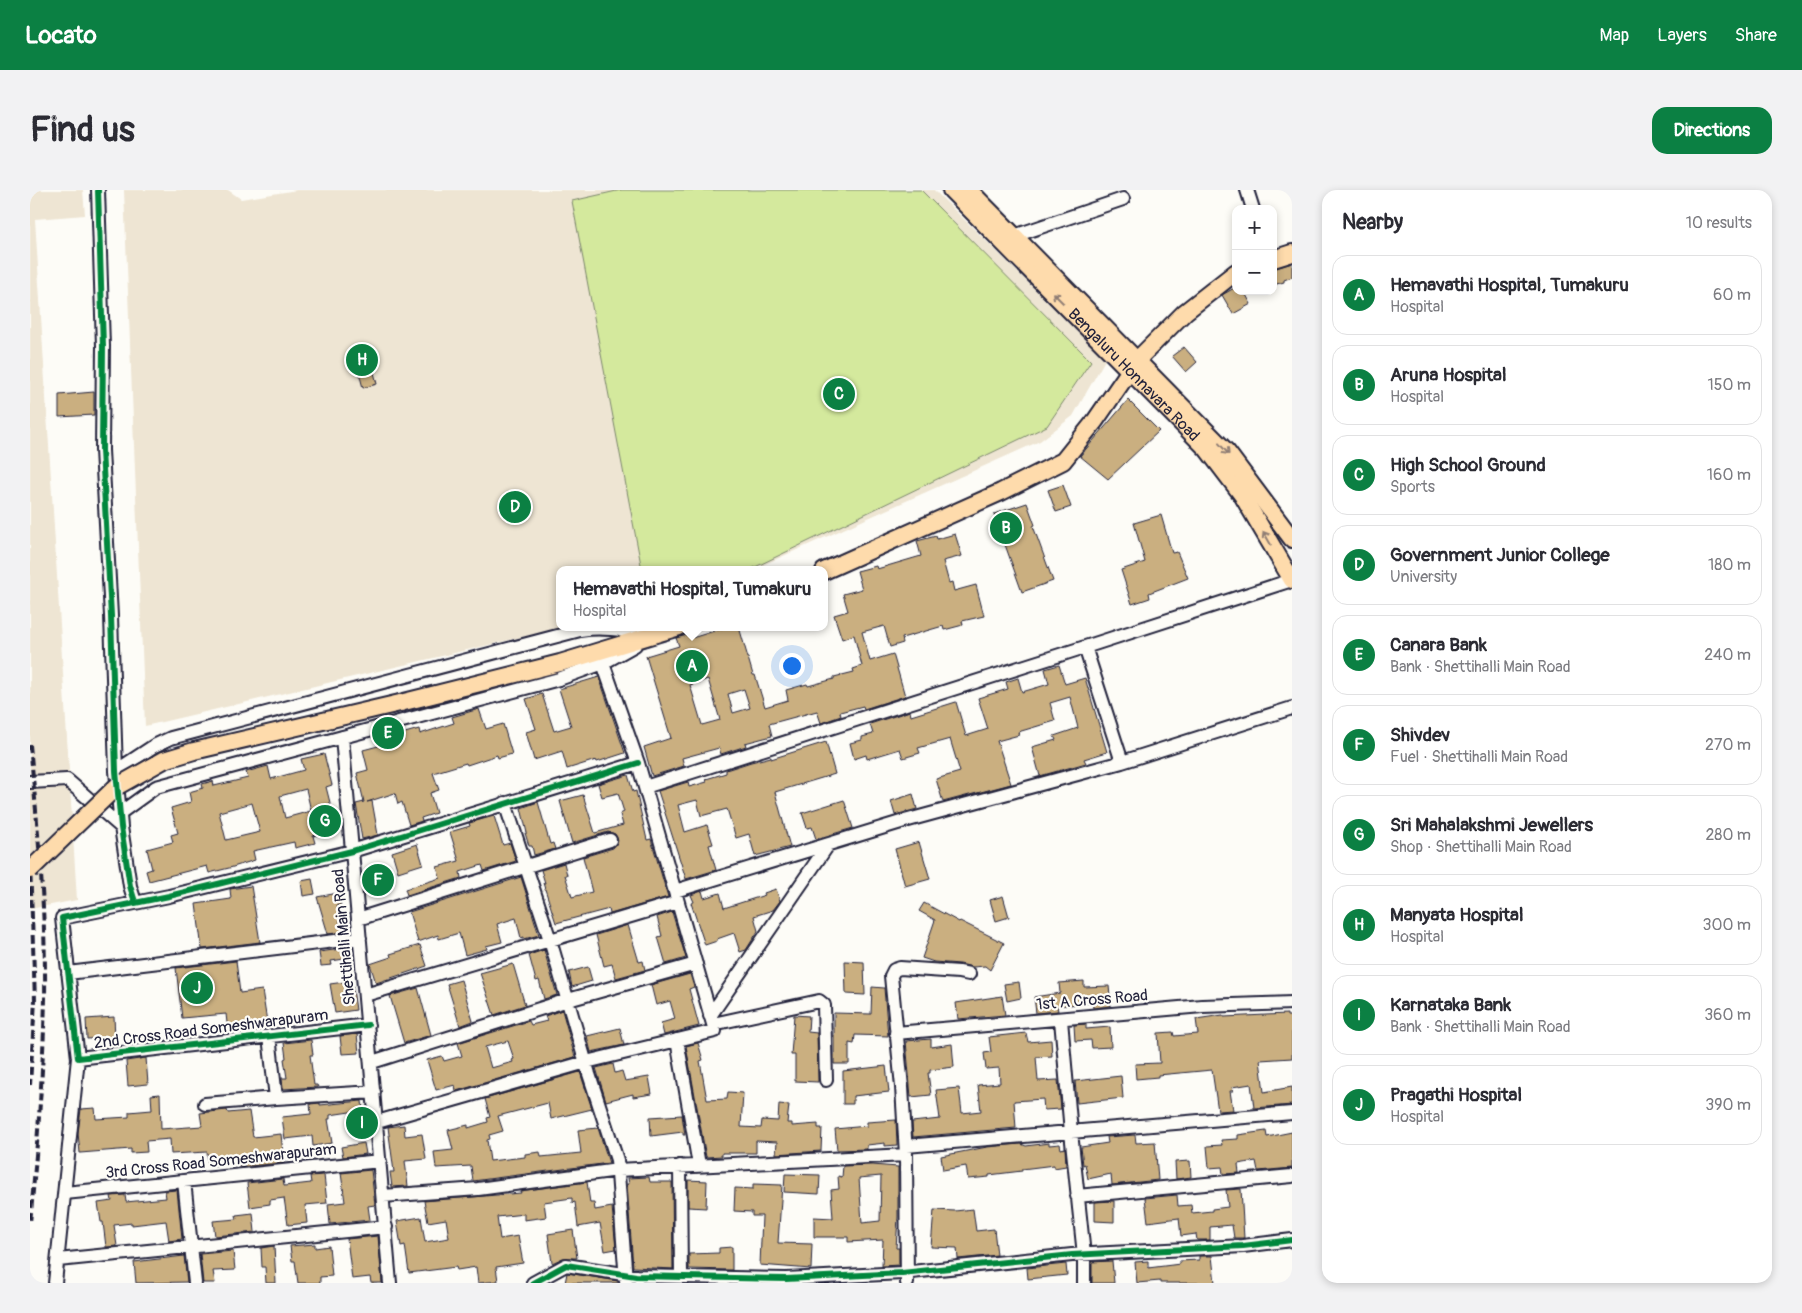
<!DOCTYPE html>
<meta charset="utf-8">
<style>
:root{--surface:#fff;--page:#f2f2f3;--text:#2b2b33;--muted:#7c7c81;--line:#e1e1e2;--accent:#0b8043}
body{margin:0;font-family:Pangolin,sans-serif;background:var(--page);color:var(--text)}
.controls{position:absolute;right:15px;top:15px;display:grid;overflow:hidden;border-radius:10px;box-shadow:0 2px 8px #0003}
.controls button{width:45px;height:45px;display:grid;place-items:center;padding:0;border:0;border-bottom:1px solid var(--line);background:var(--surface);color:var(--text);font:25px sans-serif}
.you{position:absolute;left:761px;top:475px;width:18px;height:18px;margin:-12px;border:4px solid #fff;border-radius:50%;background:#1a73e8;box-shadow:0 0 0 8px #1a73e833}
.badge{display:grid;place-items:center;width:32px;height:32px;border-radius:50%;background:var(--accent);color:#fff;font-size:16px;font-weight:700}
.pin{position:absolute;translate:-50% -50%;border:2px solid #fff;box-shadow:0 1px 5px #0006}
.popup{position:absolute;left:526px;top:376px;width:272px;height:65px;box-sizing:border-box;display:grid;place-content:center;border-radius:10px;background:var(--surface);filter:drop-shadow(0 1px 4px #0005);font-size:16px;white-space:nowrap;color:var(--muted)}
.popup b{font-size:19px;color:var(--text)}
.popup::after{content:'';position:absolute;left:50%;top:100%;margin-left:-10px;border:10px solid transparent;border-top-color:var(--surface)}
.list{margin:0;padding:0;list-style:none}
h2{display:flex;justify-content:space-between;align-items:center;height:65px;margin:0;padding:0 20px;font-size:21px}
h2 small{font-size:16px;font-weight:400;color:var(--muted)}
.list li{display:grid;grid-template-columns:32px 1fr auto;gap:15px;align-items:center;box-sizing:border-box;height:80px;margin:0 10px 10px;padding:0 10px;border:1px solid var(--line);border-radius:15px}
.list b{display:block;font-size:19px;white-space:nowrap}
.list p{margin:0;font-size:16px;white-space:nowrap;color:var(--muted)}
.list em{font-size:16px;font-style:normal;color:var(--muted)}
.map{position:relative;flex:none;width:1262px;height:1093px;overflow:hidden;border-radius:15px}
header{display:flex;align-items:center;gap:30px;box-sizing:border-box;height:70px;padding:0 25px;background:var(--accent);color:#fff}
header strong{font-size:24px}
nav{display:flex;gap:28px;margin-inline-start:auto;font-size:18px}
.intro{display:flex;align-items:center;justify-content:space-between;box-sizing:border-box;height:120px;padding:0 30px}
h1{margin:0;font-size:35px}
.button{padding:12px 22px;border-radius:15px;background:var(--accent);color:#fff;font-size:18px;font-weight:700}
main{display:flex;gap:30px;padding:0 30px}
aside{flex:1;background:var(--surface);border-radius:15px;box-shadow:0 2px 8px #0003}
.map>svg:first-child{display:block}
.built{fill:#eee5d3}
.green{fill:#d4e99d;stroke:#7b866c}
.building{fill:#caaf80;stroke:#22223b;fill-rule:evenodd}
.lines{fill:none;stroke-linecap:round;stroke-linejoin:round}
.minor-casing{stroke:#22223b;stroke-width:16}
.major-casing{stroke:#22223b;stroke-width:20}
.minor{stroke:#fdfcf7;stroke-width:12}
.major{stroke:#fedbac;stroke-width:16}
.rail{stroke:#22223b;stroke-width:4;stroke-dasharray:8 4;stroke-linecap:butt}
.major-bridge-casing{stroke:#22223b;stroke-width:20;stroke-linecap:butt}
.major-bridge{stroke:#fedbac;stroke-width:16}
.cycleway-casing{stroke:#fdfcf7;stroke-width:9}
.cycleway{stroke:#00873e;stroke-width:6}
.oneway{stroke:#907e74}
.labels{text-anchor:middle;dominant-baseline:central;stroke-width:4.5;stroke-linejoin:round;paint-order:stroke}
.street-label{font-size:16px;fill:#22223b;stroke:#fdfcf7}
</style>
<header>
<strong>Locato</strong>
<nav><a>Map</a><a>Layers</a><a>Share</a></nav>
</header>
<div class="intro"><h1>Find us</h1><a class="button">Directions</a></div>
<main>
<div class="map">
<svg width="1262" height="1093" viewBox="0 0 1262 1093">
<rect width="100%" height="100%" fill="#fdfcf7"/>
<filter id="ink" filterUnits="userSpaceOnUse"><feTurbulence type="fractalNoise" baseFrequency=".02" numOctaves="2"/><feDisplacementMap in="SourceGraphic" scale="10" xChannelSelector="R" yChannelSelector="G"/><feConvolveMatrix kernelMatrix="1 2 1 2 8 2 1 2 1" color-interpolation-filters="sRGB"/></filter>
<g filter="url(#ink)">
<!-- built -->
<path class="built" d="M0,0H53L55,25L5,29L47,710L0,719Z
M94,0H198L211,9L267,0H904L1076,168L1043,226L1010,251L722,380H530V437H535L115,536Z"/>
<!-- green -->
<path class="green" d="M591,0H891L1061,171L1017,236L719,380H612L542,11Z"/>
<!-- building -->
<path class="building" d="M1262,73V87L1254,90V92L1243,95V79Z
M1206,97V101H1214L1221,114L1203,124L1192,105Z
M337,156L347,194L333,198L323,159Z
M1154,157L1167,172L1156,182L1142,166Z
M64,202V225L29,227V205Z
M1098,210L1129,241L1078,289L1050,266Z
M1033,295L1041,317L1026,322L1018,300Z
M997,313L1005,335L1003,336L1023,391L992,402L964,324Z
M1131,325L1142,363L1147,362L1158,388L1119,403L1120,408L1102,414L1091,380L1115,372L1104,333Z
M925,344L932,366L913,371L919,393L922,392L924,401L946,395L954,426L932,431L933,435L914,440L913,436L872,448L873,453L860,457L854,436L832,442L840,471L863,464L875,506L834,519L833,516L810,522L811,526L791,533L787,521L739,534L742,546L715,553L716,556L691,564L689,558L652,568L654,576L622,586L614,557L641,548L616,466L649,456L646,448L661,444L662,448L697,437H709L723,485H725L735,517L758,510L756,500L777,494L778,496L804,489V487L824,482L823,479L832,476L824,445L812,449L804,425L818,421L813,404L832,399L827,381L846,376L847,379L891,366L887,351L906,346L907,349ZM678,489L690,530L672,535L660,495ZM714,499L720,518L703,523L698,504Z
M1029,475L1035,494L1055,488L1077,562L1054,569L1056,573L1010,586L1002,557L1026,550L1024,546L1048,538L1040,507L1020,513L1025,531L988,542L989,545L967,551L981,594L913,612L906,589L930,582L920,549L888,558L890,563L873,568L870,559L837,569L836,565L824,569L820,553L832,550V547L843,544L840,534L880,521L881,526L926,512L936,546L958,539L948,508L978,499L976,492L988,488L992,502L1019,494L1015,479Z
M569,487L595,563L567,572L566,570L537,579L532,561L504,570L496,542L506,539L496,509L512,504L524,541L541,536L529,499Z
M449,519L456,539L473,534L482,564L468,568L467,565L437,575L436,573L403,583L409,600L400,603L406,623L391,628L392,631L379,635L372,612L368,614L365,603L337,612L342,611L348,645L332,649L326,614L334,612L327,583L338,580L333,560L352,555L350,548L367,543L368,545L389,539L390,544L424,533L422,527Z
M796,552L805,584L745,602L760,657L725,666L719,644L706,648L697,619L671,626L667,610L648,615L655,642L677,635L683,654L679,655L686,680L656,689L628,601L658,592L659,597L677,592L676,589L696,583V580L721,572L741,567V569Z
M294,564L302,595L296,597L307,640L283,646L285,653L265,658L264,652L223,661L225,670L203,677L179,683L177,676L119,691L116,681L122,679L117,659L143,652L141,645L148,643L141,618L161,612L159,602L173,598L172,594L183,591L184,596L218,588L216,582L238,576L241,589L274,580L271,569ZM276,599L281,621L255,628L250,606ZM222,613L230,642L196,650L189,622Z
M598,585L603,602L606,601L617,650L621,649L638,707L580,724L579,719L526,733L513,693H515L511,680L534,673L537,685H535L542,707L562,702L553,667L583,658L588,651L585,644L578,642L542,653L530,611L553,605L565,643L593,635L590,624L594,622L588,603L572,607L568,594Z
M883,604L887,619L865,625L861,611Z
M814,610L823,638L786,649L782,637L777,638L772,623Z
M508,612L520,654L523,653L525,659L504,665L502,656H499L495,643H497L491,618Z
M464,626L473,655L480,653L486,671L454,681L452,675L430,682L431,688L377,705L375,699L410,688L407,677L429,671L420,642L440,636L439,633Z
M889,652L900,689L875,696L865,659Z
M387,654L393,674L368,682L362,662Z
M491,687L509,745L494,749V747L491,748L486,728L467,734L472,752L456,756L457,759L435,765L429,743L409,749L408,745L388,752L379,722Z
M282,689L285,704L273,706L271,691Z
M221,696L230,752L172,759L166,714L201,709L200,699Z
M746,699L750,711L743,720L724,726L728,741L716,760L710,762L704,743L687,749V751L675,755L661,713L664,712L661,705L672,701L674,708L690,703L694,718L735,705L734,703Z
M308,703L311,715H307L311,739L313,738L314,742L298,744L287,707Z
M973,706L979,727L966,731L960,710Z
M894,713L929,732L930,731L974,753L960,780L955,776L943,777L930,774L904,772L892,768L905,730L889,721Z
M642,722L656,768L636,774L628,747L632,746L627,727Z
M598,735L609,772L613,771L615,780L586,788L582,774L574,776L566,745Z
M390,755L397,776L346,793L340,774L361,767L360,764Z
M318,758L321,768L301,771L302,775L291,776L289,762Z
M514,760L527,805L514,809L509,790L506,791L499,765Z
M206,771L210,803L232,800L237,832L213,835L214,840L198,842L196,824L152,828L146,778Z
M815,771L834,772L835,805L816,804Z
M483,774L495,815L464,825L450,783Z
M558,777L562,791L542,797L539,782Z
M660,784L664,797L659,799L669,836L634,845L631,833L645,829L640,811L626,815L621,795Z
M431,790L443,831L430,836L417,794Z
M322,791L326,820L305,823L300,794Z
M1054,791V797L1079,796L1081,816L1063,818L1062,813L1027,816L1028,821L1006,823L1004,807L1030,803L1029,793Z
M989,792L991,808L977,811L974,794Z
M842,797L854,798L858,846L825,845L824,854L819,853V874H804V823L841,824Z
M388,798L401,845L374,853L360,806Z
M972,806L975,825L928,829L926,813Z
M532,820L545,867L426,901L425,895L406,900L397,870L412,866L414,871L432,866L428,853L499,831L501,835L517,831L515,826ZM478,851L484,869L482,870L483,872L461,878L455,857Z
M1257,824V826H1262V868L1230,870L1234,902L1262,897V915L1224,918L1221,894L1202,897L1203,901H1200L1203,920L1188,921L1182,880L1128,885V887L1106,889L1105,874L1130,873L1128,843L1143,842L1144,846L1168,844L1166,829L1193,825L1194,827Z
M764,825L779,826L778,842L787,843L788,892L765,891V865H761Z
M84,827L85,847L57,849L56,829Z
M1056,834V839L1080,837L1081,857L1062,858L1061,850L1045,851L1044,835Z
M590,838L594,855L561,862L557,846Z
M996,843L998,852L1021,850L1022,866L1006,867L1008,891L1028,890L1031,919L1014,920L1013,909L984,911L986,938L883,947L882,932L910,929L906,900L929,898L932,923L951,921L948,895L970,893L969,878L956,879L954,863L961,862L959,847Z
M327,844L329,863L312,864L310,846Z
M901,849V857L922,854L924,877L900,880V883H898L901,905L881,907L876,851Z
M281,850L283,865H280L284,895H287L288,897L253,899L252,888H257L254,869L256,868L254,853Z
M668,853L673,870L670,871L677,910L697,909L698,902L713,903L711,937L731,938L732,930L748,931L749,914L759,915L757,933H762V936L788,934V938H792L791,961L746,964L747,952L726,951V963H692V966L676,967L656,856Z
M116,868L118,894L98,896L96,871Z
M583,874L585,883L592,881L595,891L619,887L622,904L603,907V904L576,911L566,878Z
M856,876L859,902L823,906V914H813V881Z
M550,882L562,919L521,929L518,913L468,926L473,941L459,945L460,949L457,950L460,971L495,967V964L510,962L511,967L551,963L548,940L568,938L579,973L443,991L441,976L406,978L404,962L423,960L418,940L438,935V938L458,932L457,928L460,927L455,909Z
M1091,886L1093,908L1047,913L1045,891Z
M130,904L131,939L172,936L170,923L197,920L198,923L219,921L223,947L251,944L254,973L209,977L208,973L178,976L177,962L141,964L140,949L116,951L117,962L101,963V959L50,963L48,943L51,919L65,918L66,929L99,927V922L122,920L121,905Z
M332,911L333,920L300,925V929H298L302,953L283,956L282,946L255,949L252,927L281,924L280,914L290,913V915Z
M652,925L655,945H653V942L621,946L620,927Z
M866,930L867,955L855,956V953L837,955V959L807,960L805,939L837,936V932Z
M374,935L375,946L392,944L396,969L375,971L378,996L362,997L360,982H364L358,937Z
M1236,941L1237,947L1262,942V978L1228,981L1226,971L1208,974L1209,983L1193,984L1192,977L1179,978L1177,956L1192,955L1191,950L1208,949V945Z
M1105,945L1106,953L1125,952L1128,990L1082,995L1081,984L1058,989L1055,974L1053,975L1051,957L1078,953L1077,947Z
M334,953L336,964L313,967L311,957Z
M1019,953V955L1030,954L1031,959L1035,958L1036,976L1024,978V975L992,979V981L959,985V987L938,989L936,976L913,980L911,966L957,957L991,954L996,956Z
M1160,971L1161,987L1146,989L1145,972Z
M842,975L868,977V1027L866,1058H869V1075L852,1076L853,1050L818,1052V1047H784V1027L803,1028L801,1000L809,999L808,986L812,987L813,976ZM851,986L850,1031L832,1033L829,988Z
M341,980L345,1015L338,1016L340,1030L300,1034L298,1014L315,1012L311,983Z
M755,984L790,985L789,1004L754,1002Z
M294,985L297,1013L275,1015L277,1033L258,1035L254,1008L240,1010V1014L220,1017L217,993L253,989L254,996L281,993L280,986Z
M619,987L620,992H642L643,1079L603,1077L597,994H599L598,988Z
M658,990L677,991L676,1018L658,1017Z
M557,992L560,1013H564L565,1020L582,1017L586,1059L575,1061L570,1033L548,1037L545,1012L542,1013V1008L514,1012L516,1027L494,1030V1024L467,1027L470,1049L488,1046L493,1073L466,1077L468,1091L448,1093L446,1077L427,1080L426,1077L379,1083L375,1055L371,1056L367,1031L391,1027L395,1052L419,1048L416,1029L398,1032L394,1011L491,1003L490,1001Z
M723,994L752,995L748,1053L782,1054L781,1079L730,1075L732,1026H722V1022L704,1021L705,998L723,999Z
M1211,999L1214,1048H1204L1202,1035L1180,1037V1050H1167L1166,1044L1151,1046L1149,1028L1118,1032L1115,1008L1147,1005L1148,1016L1161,1015L1162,1023L1182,1021V1019L1198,1017L1196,1000Z
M147,1000L152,1049L139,1051L136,1031L102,1035V1033L84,1035L87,1056L76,1057L73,1032H71L68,1013L82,1011L81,1006L95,1005L96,1012L136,1008L135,1001Z
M1084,1011V1032L1065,1031V1012Z
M943,1019L946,1041L964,1039L967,1065L928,1069L927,1058L901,1057L904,1020L925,1021Z
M223,1023L225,1042L185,1046L183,1031L207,1029L206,1025Z
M543,1040L547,1068H533L522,1073L518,1044Z
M348,1046L352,1093H341L340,1087L322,1089L317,1049Z
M285,1054V1058L299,1056L302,1086L290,1087V1093H268L265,1071H262L260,1056Z
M244,1056L246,1093H236L235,1077H232L231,1058Z
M702,1057V1080L659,1079V1064L689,1063V1058Z
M203,1061L205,1080L183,1081L185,1093H173L170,1064Z
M154,1066L157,1092L106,1093L104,1072Z
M1169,1066H1182L1185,1093H1130V1091L1107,1093L1105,1072L1118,1071V1078L1150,1074V1071L1169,1070Z
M1082,1071L1084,1093H1062V1072Z
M1036,1074L1037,1085L998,1089L997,1078Z
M537,1083L588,1091V1093H535Z"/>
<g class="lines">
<defs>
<path id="minor" d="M68,0L73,156L72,260L81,426L86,581L91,637L100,696L105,712
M1217,0L1223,19
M984,46L1093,9
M1055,457L1092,572
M312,547L360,1093
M86,581L124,556L141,548L550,440C574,436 596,441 619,445
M0,592L37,590L91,637
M615,597L1055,457L1262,390
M475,613L520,750L559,884L587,970L596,1091
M90,623L126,597L529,489L573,473L605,455
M645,701L871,632L1092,572L1262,518
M328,729L580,650
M38,783L330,748
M335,805L648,712
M680,826L798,655
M1031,830L1041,942L1054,1065V1093
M683,834L789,811L794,815L796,890
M338,835L48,868L32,728L139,706L322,661L608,573
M866,843L1172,816L1262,813
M239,846L246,908
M647,850L669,975
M342,872L538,810L666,774
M175,914L246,908L344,902
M347,932L556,872L685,841L608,573L569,462
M876,956L1262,923
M650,976L651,1086
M154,991L165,1093
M35,1003L350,971
M353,1006L448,999L588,980L876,965
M1047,1006L1262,986
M28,1070L356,1037
M25,1093L48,868
M503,1093L536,1075L606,1086L756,1089L872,1083L1042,1065L1213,1056L1262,1050
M877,1093L876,965L872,897L861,786L864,780L870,778L929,782L939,784"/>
<g id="major">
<path id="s1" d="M921,0L1177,259L1212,305L1262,390"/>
<path d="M939,0L1197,262L1262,349"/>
<path d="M1243,69L1262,63"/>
<path d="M794,381L971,302L1033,271L1065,231L1107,170L1155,122L1206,82"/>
<path d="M370,513L530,473L649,437"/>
</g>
</defs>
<!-- minor casing -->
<use href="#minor" class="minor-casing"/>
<!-- major casing -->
<use href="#major" class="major-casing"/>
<!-- minor -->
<use href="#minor" class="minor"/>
<!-- major -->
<use href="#major" class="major"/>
<!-- rail -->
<path class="rail" d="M0,555C8,640 16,725 15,809C13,884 7,959 0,1033
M0,673L5,810L0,895"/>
<defs>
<path id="major-bridge" d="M0,680L86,597L134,570L164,561L370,513"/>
</defs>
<!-- major-bridge casing -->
<use href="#major-bridge" class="major-bridge-casing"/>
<!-- major-bridge -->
<use href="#major-bridge" class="major-bridge"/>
<defs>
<path id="cycleway" d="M68,0L73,156L72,260L81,426L86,581L91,637L100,696L105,712
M338,835L48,868L32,728L139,706L322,661L608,573
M503,1093L536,1075L606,1086L756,1089L872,1083L1042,1065L1213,1056L1262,1050"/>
</defs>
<!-- cycleway casing -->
<use href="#cycleway" class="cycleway-casing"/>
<!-- cycleway -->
<use href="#cycleway" class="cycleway"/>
</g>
<!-- one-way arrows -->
<defs><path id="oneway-shaft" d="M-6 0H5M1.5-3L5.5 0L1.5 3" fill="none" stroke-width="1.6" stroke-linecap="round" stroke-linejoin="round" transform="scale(1.25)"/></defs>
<g class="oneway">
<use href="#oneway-shaft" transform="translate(1028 108) rotate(-135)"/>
<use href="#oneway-shaft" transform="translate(1194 259) rotate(48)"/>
<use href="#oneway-shaft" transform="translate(1237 348) rotate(-120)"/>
</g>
</g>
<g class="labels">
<!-- street labels -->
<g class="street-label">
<text stroke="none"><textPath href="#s1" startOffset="260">Bengaluru Honnavara Road</textPath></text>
<text transform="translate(314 747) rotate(-95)">Shettihalli Main Road</text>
<text transform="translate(1062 810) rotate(-5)">1st A Cross Road</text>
<text transform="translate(181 839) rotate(-7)">2nd Cross Road Someshwarapuram</text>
<text transform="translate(191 971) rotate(-6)">3rd Cross Road Someshwarapuram</text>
</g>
</g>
</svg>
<div class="controls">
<button>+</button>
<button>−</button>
</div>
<div class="you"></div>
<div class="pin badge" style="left:662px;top:476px">A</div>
<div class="popup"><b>Hemavathi Hospital, Tumakuru</b>Hospital</div>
<div class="pin badge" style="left:976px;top:338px">B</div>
<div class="pin badge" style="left:809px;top:204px">C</div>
<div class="pin badge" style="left:485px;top:317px">D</div>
<div class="pin badge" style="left:358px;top:543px">E</div>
<div class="pin badge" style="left:348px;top:690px">F</div>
<div class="pin badge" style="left:295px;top:631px">G</div>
<div class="pin badge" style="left:332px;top:170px">H</div>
<div class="pin badge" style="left:332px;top:933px">I</div>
<div class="pin badge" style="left:167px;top:798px">J</div>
</div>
<aside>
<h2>Nearby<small>10 results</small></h2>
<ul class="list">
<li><span class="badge">A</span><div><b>Hemavathi Hospital, Tumakuru</b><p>Hospital</p></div><em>60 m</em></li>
<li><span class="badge">B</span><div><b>Aruna Hospital</b><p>Hospital</p></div><em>150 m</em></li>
<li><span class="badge">C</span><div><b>High School Ground</b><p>Sports</p></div><em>160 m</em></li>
<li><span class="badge">D</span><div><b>Government Junior College</b><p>University</p></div><em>180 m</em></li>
<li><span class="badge">E</span><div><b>Canara Bank</b><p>Bank · Shettihalli Main Road</p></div><em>240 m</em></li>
<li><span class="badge">F</span><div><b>Shivdev</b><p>Fuel · Shettihalli Main Road</p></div><em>270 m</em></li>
<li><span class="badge">G</span><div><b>Sri Mahalakshmi Jewellers</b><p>Shop · Shettihalli Main Road</p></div><em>280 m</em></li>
<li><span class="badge">H</span><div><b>Manyata Hospital</b><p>Hospital</p></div><em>300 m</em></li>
<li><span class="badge">I</span><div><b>Karnataka Bank</b><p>Bank · Shettihalli Main Road</p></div><em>360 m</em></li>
<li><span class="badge">J</span><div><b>Pragathi Hospital</b><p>Hospital</p></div><em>390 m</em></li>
</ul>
</aside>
</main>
